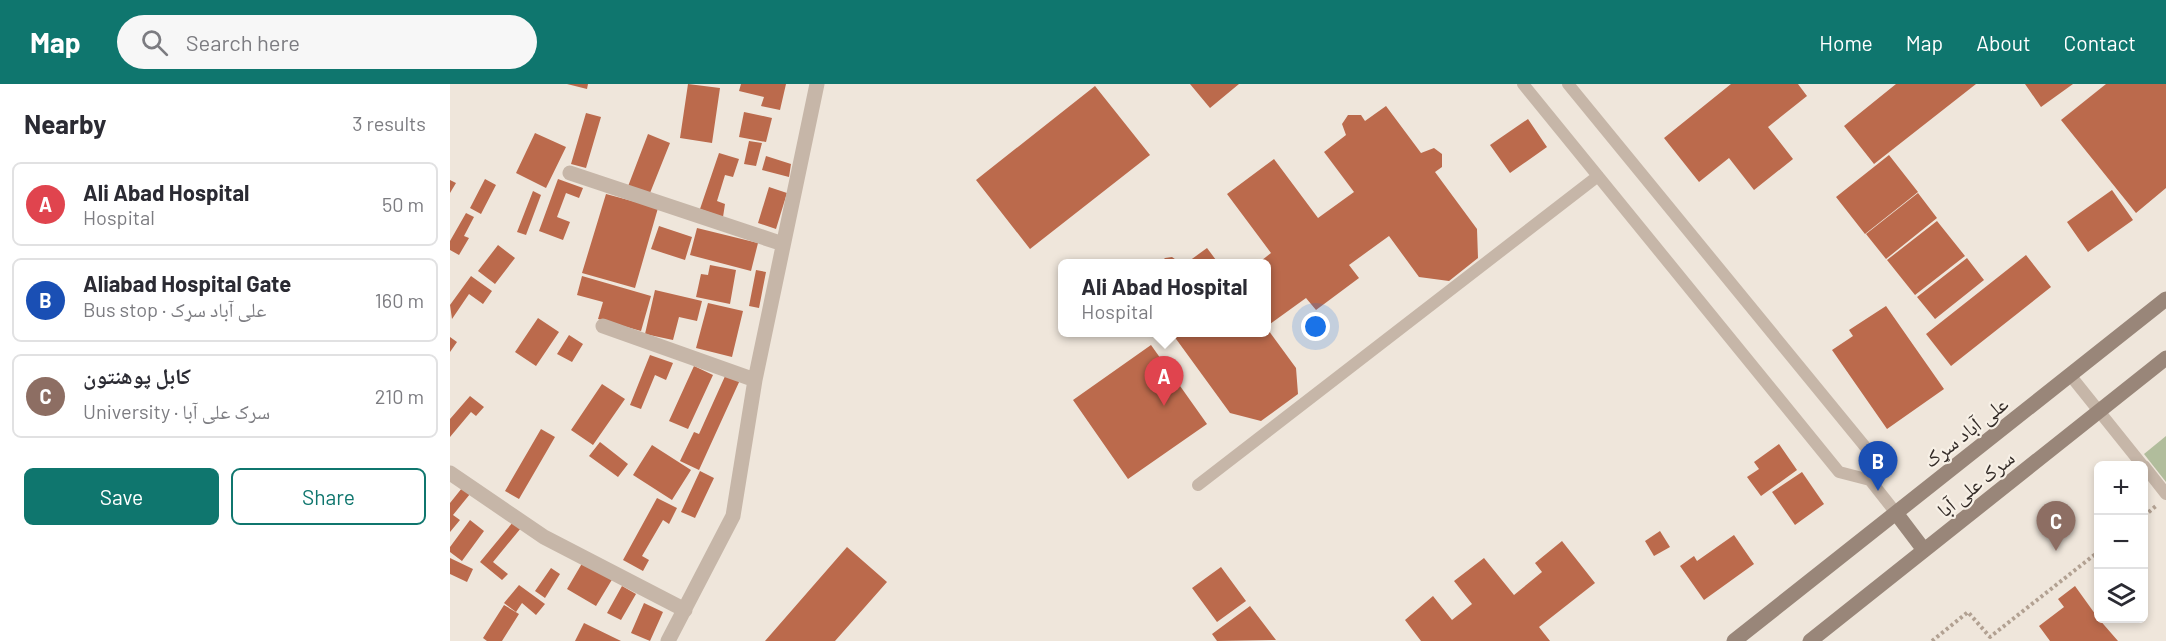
<!DOCTYPE html>
<meta charset="utf-8">
<style>
:root{--surface:#fff;--page:#f7f7f7;--text:#2b2b33;--muted:#7c7c81;--line:#e1e1e2;--accent:#0f766e}
body{margin:0;font-family:Barlow,"Noto Naskh Arabic",sans-serif;background:var(--page);color:var(--text)}
.controls{position:absolute;right:18px;bottom:18px;display:grid;overflow:hidden;border-radius:9px;box-shadow:0 3px 9px #0003}
.controls button{width:54px;height:54px;display:grid;place-items:center;padding:0;border:0;border-bottom:2px solid var(--line);background:var(--surface);color:var(--text);font:30px sans-serif}
.you{position:absolute;left:866px;top:243px;width:21px;height:21px;margin:-15px;border:4px solid #fff;border-radius:50%;background:#1a73e8;box-shadow:0 0 0 9px #1a73e833}
.badge{display:grid;place-items:center;width:39px;height:39px;border-radius:50%;background:var(--accent);color:#fff;font-size:20px;font-weight:700}
.pin{position:absolute;translate:-50% -50px;filter:drop-shadow(0 2px 3px #0008)}
.pin::after{content:'';position:absolute;top:32px;width:21px;height:18px;background:inherit;clip-path:polygon(0 0,100% 0,50% 100%)}
.popup{position:absolute;left:608px;top:175px;width:213px;height:78px;box-sizing:border-box;display:grid;place-content:center;border-radius:9px;background:var(--surface);filter:drop-shadow(0 2px 4px #0005);font-size:20px;white-space:nowrap;color:var(--muted)}
.popup b{font-size:22px;color:var(--text)}
.popup::after{content:'';position:absolute;left:50%;top:100%;margin-left:-12px;border:12px solid transparent;border-top-color:var(--surface)}
.list{margin:0;padding:0;list-style:none}
h2{display:flex;justify-content:space-between;align-items:center;height:78px;margin:0;padding:0 24px;font-size:26px}
h2 small{font-size:20px;font-weight:400;color:var(--muted)}
.list li{display:grid;grid-template-columns:39px 1fr auto;gap:18px;align-items:center;box-sizing:border-box;height:84px;margin:0 12px 12px;padding:0 12px;border:2px solid var(--line);border-radius:9px}
.list b{display:block;font-size:22px;white-space:nowrap}
.list p{margin:0;font-size:20px;white-space:nowrap;color:var(--muted)}
.list em{font-size:20px;font-style:normal;color:var(--muted)}
.actions{display:flex;gap:12px;padding:18px 24px}
.actions a{flex:1;padding:14px 0;border:2px solid var(--accent);border-radius:9px;text-align:center;font-size:21px;color:var(--accent)}
.actions .main{background:var(--accent);color:#fff}
.icon{flex:none;width:33px;height:33px;fill:none;stroke:currentColor;stroke-width:2;stroke-linecap:round;stroke-linejoin:round}
.map{position:relative;flex:none;width:1716px;height:557px;overflow:hidden}
header{display:flex;align-items:center;gap:36px;box-sizing:border-box;height:84px;padding:0 30px;background:var(--accent);color:#fff}
header strong{font-size:28px}
nav{display:flex;gap:33px;margin-inline-start:auto;font-size:21px}
.search{width:420px;height:54px;background:var(--page);display:flex;align-items:center;gap:15px;box-sizing:border-box;padding:0 21px;border-radius:33px;color:var(--muted);font-size:22px}
main{display:flex}
aside{flex:1;background:var(--surface)}
.map>svg:first-child{display:block}
.green{fill:#b1bd9c}
.building{fill:#bb6a4c}
.lines{fill:none;stroke-linecap:round;stroke-linejoin:round}
.path{stroke:#b2a192;stroke-width:4;stroke-dasharray:3 3;stroke-linecap:butt}
.lane{stroke:#c6b6a8;stroke-width:12}
.street{stroke:#c6b6a8;stroke-width:15}
.secondary{stroke:#998679;stroke-width:15}
.labels{text-anchor:middle;dominant-baseline:central;stroke-width:4.5;stroke-linejoin:round;paint-order:stroke}
.street-label{font-size:21px;fill:#332b27;stroke:#f7f0e6}
</style>
<header>
<strong>Map</strong>
<div class="search"><svg class="icon" aria-label="search" viewBox="0 0 24 24"><circle cx="10" cy="10" r="6"/><path d="M15 15l6 6"/></svg>Search here</div>
<nav><a>Home</a><a>Map</a><a>About</a><a>Contact</a></nav>
</header>
<main>
<aside>
<h2>Nearby<small>3 results</small></h2>
<ul class="list">
<li><span class="badge" style="background:#e0444e">A</span><div><b>Ali Abad Hospital</b><p>Hospital</p></div><em>50 m</em></li>
<li><span class="badge" style="background:#1a4fb4">B</span><div><b>Aliabad Hospital Gate</b><p>Bus stop · علی آباد سړک</p></div><em>160 m</em></li>
<li><span class="badge" style="background:#8d6e63">C</span><div><b>کابل پوهنتون</b><p>University · سرک علی آبا</p></div><em>210 m</em></li>
</ul>
<div class="actions"><a class="main">Save</a><a>Share</a></div>
</aside>
<div class="map">
<svg width="1716" height="557" viewBox="0 0 1716 557">
<rect width="100%" height="100%" fill="#efe6db"/>
<!-- green -->
<path class="green" d="M1716,352V398L1694,370Z"/>
<!-- building -->
<path class="building" d="M117,0H138L137,5Z
M238,0L270,4L262,59L230,54Z
M291,0H336L330,26L311,22L314,13L289,7Z
M740,0H789L760,24Z
M1281,0H1348L1357,12L1318,43L1343,75L1304,106L1279,74L1249,98L1214,54Z
M1446,0H1526L1424,80L1394,42Z
M1575,0H1623L1591,23Z
M1656,0H1716V104L1686,129L1611,36Z
M645,2L700,71L580,165L526,96Z
M936,22L971,69L984,64L992,70V83L985,88L1027,145L1028,174L999,197L969,193L939,152L899,181L909,194L866,226L856,214L816,243V180H807L821,169L777,110L824,75L868,134L904,108L874,68L896,51L892,40L898,31H911L915,37Z
M294,28L322,34L316,58L289,53Z
M136,29L151,33L136,84L121,80Z
M1078,35L1097,63L1060,89L1040,61Z
M85,49L116,63L96,104L66,89Z
M198,50L220,59L198,114L177,105Z
M299,57L312,59L306,82L294,80Z
M269,69L289,75L283,93L275,91L267,117L275,120L273,133L250,125Z
M1439,71L1468,108L1415,150L1386,113Z
M316,72L341,80L339,93L312,86Z
M35,95L46,101L31,130L20,124Z
M108,95L133,104L129,114L116,109L107,133L120,138L113,156L89,147Z
M0,96L6,99L0,109Z
M319,103L337,109L326,145L308,139Z
M1662,106L1683,136L1638,168L1617,138Z
M83,107L91,111L76,151L67,148Z
M1468,109L1487,134L1436,175L1416,150Z
M156,110L208,124L185,204L132,189Z
M16,129L24,133L14,152L19,154L9,171L0,166V157Z
M1487,137L1515,172L1465,211L1437,176Z
M209,142L242,153L235,176L201,165Z
M247,144L308,159L301,187L240,171Z
M48,161L65,174L45,200L28,187Z
M757,164L769,180H735Z
M1576,171L1601,203L1501,282L1476,250Z
M722,173L732,180H709L715,174Z
M1517,174L1534,196L1485,235L1467,213Z
M260,181L286,186L280,220L246,213L251,190L258,191Z
M306,186L316,188L309,224L299,222Z
M21,192L42,207L33,220L19,210L2,235L0,221Z
M132,192L201,212L191,247L148,235L153,218L127,211Z
M205,206L252,217L247,237L229,233L223,256L195,250Z
M258,219L293,227L282,273L246,264Z
M1436,222L1494,305L1437,345L1382,266L1403,252L1399,246Z
M88,234L109,248L86,282L65,268Z
M816,243L846,284L848,310L811,337L780,329L721,248H816Z
M119,251L133,260L122,278L107,270Z
M0,253L7,258L0,268Z
M701,261L757,340L678,395L623,316Z
M200,271L223,279L216,296L205,291L191,325L180,321Z
M244,282L263,291L238,345L219,337Z
M276,290L290,296L249,386L230,377L244,348L249,350Z
M152,300L175,315L143,361L121,346Z
M20,312L34,323L26,332L21,328L0,353V335Z
M91,345L105,353L69,415L55,407Z
M150,358L178,380L168,393L139,372Z
M1329,360L1347,386L1311,412L1297,393L1309,385L1304,378Z
M202,361L241,386L222,416L183,391Z
M250,387L264,394L245,434L231,428Z
M1352,388L1374,420L1345,441L1322,408Z
M12,404L20,410L3,431L10,436L0,448V419Z
M207,414L227,424L219,440L213,436L192,472L199,476L193,487L173,476Z
M20,436L34,447L12,477L0,468V463Z
M63,438L71,444L43,478L58,490L52,496L30,478Z
M1210,447L1220,463L1204,472L1195,457Z
M1284,451L1304,480L1254,516L1230,482L1244,472L1247,477Z
M1112,457L1145,499L1089,543L1100,557H971L955,536L983,512L1002,536L1022,520L1004,497L1034,474L1064,511L1092,488L1085,479Z
M397,463L437,498L385,557H315Z
M0,474L23,485L17,498L0,490Z
M134,476L163,494L146,522L117,505Z
M771,483L796,517L767,538L742,504Z
M101,484L110,490L95,514L85,507Z
M69,501L95,520L86,531L72,519L66,528L54,519Z
M172,502L186,510L171,536L157,529Z
M1625,502L1648,534L1668,557H1600L1589,542L1614,523L1608,515Z
M194,519L213,528L200,557L181,549Z
M54,521L69,530L52,557H37L33,554Z
M800,522L826,556L767,557L762,550Z
M134,539L171,557H125Z"/>
<g class="lines">
<!-- path -->
<path class="path" d="M1694,432L1706,422
M1482,557L1518,528L1540,553L1648,468"/>
<!-- lane -->
<path class="lane" d="M1073,0L1389,388L1420,396
M1118,0L1417,365L1420,396L1446,429
M1620,291L1693,382
M1694,382L1716,410
M748,401L1148,92"/>
<!-- street -->
<path class="street" d="M120,89L333,160
M153,242L305,296
M0,389L94,453L235,526
M218,557L283,432L305,296L367,0"/>
<!-- secondary -->
<path class="secondary" d="M1446,429L1474,466
M1284,557L1716,215
M1360,557L1716,274"/>
</g>
<g class="labels">
<!-- street labels -->
<g class="street-label">
<text transform="translate(1515 347) rotate(-38)">علی آباد سړک</text>
<text transform="translate(1525 399) rotate(-39)">سرک علی آبا</text>
</g>
</g>
</svg>
<div class="controls">
<button>+</button>
<button>−</button>
<button><svg class="icon" aria-label="layers" viewBox="0 0 24 24"><path d="M12 4l9 5-9 5-9-5zM3 14l9 5 9-5"/></svg></button>
</div>
<div class="you"></div>
<div class="pin badge" style="left:714px;top:322px;background:#e0444e">A</div>
<div class="popup"><b>Ali Abad Hospital</b>Hospital</div>
<div class="pin badge" style="left:1428px;top:407px;background:#1a4fb4">B</div>
<div class="pin badge" style="left:1606px;top:467px;background:#8d6e63">C</div>
</div>
</main>
